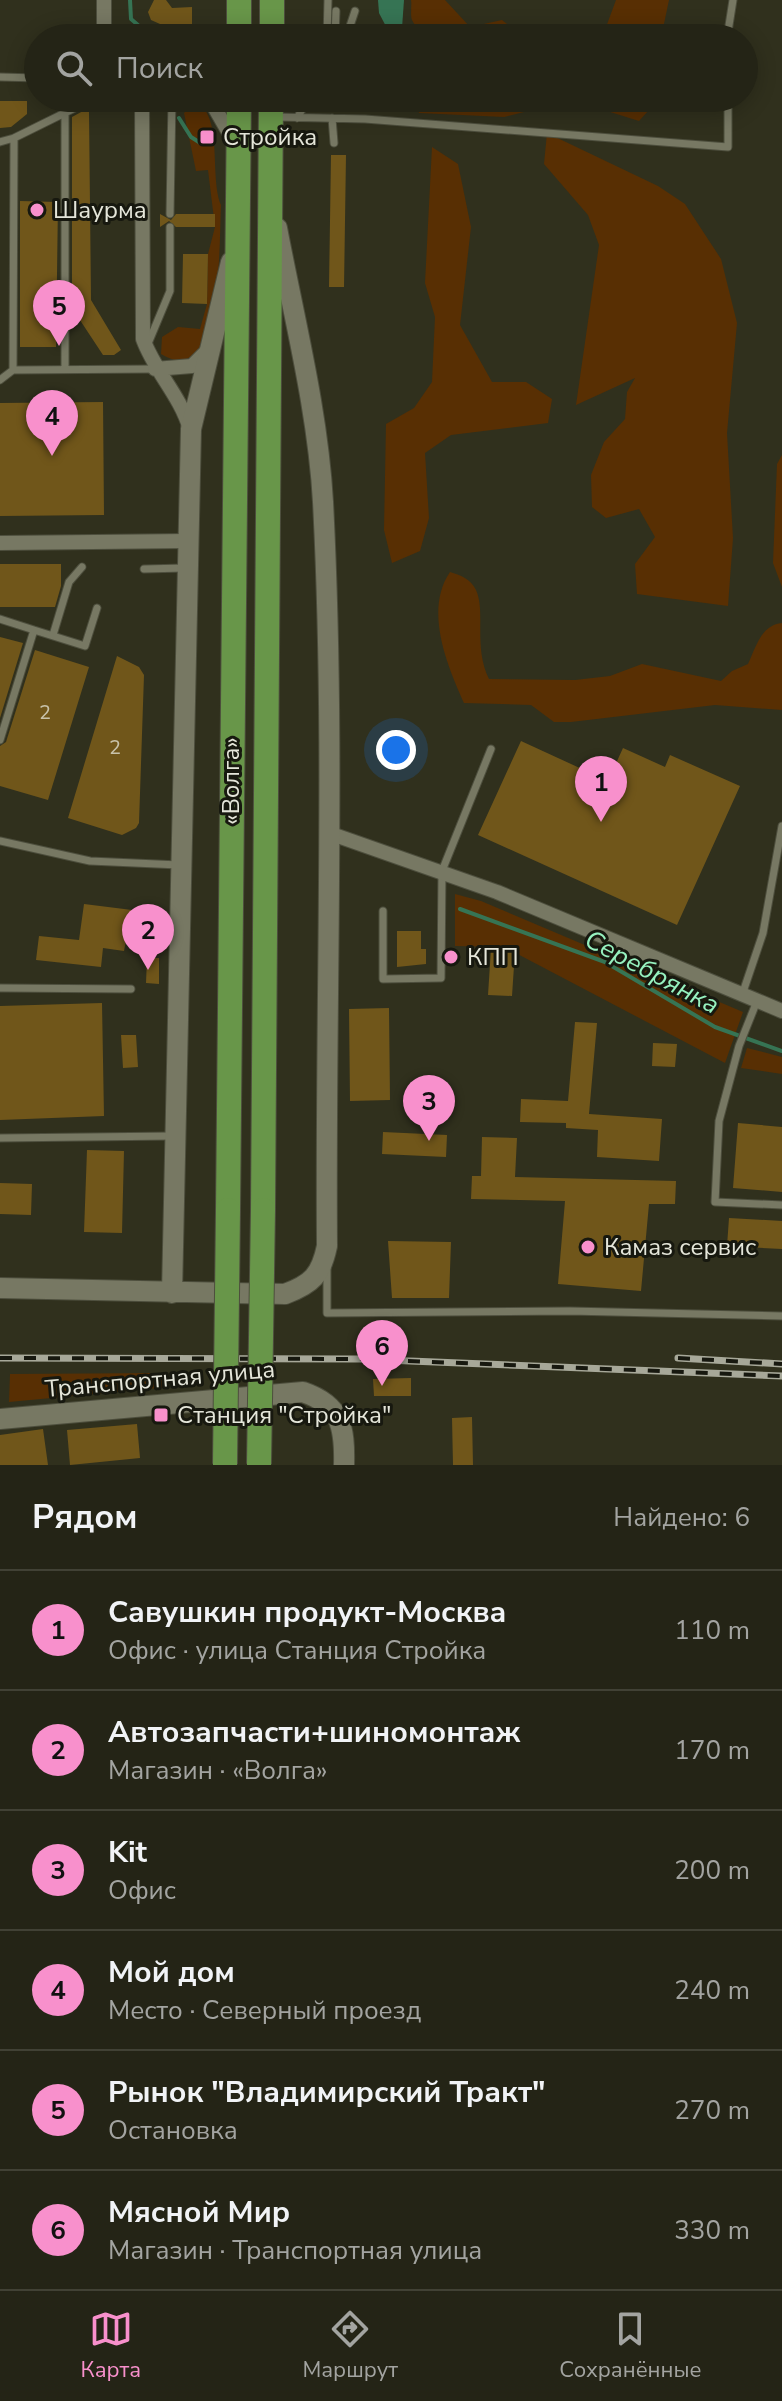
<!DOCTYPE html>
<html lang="ru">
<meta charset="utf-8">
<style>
:root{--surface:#242416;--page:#2c2c1f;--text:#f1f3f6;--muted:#a3a4a1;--line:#414135;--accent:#f890cc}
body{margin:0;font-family:"Nunito Sans",sans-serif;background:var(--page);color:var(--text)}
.you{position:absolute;left:396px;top:750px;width:28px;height:28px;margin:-20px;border:6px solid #fff;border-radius:50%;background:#1a73e8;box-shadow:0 0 0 12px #1a73e833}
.badge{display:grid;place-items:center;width:52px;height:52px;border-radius:50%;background:var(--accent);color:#111;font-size:26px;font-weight:700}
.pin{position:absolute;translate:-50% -66px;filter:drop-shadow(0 2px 4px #0008)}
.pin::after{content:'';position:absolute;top:42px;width:28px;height:24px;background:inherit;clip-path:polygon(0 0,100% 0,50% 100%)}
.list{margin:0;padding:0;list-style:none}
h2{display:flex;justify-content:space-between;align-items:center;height:104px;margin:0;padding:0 32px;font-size:34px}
h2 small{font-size:26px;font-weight:400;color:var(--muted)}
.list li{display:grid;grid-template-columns:52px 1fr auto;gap:24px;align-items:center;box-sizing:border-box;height:120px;padding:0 32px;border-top:2px solid var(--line)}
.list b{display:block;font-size:30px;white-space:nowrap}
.list p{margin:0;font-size:26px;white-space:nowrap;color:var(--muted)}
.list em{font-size:26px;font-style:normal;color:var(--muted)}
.icon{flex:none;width:44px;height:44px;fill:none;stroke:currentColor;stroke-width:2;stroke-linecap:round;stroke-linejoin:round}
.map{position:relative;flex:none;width:782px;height:1465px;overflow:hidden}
.search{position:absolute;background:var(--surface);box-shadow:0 4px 20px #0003;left:24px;right:24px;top:24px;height:88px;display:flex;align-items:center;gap:20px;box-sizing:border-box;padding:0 28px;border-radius:44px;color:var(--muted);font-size:30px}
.sheet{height:824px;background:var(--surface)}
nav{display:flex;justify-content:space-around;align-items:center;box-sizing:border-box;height:112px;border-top:2px solid var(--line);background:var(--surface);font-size:22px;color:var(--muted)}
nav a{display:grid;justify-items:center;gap:4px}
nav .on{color:var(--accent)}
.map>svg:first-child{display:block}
.green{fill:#582f03}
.water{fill:#367454}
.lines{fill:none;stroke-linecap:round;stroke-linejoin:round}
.stream{stroke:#367454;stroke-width:4}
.building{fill:#70561a}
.lane-casing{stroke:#4d4e3d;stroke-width:9}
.street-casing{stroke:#4d4e3d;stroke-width:16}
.secondary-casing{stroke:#4d4e3d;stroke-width:22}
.highway-casing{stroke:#4d4e3d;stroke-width:26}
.lane{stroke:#777863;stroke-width:7}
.street{stroke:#777863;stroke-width:14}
.secondary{stroke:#777863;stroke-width:20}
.highway{stroke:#689649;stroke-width:24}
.rail-casing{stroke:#a7a899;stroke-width:7}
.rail{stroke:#17180f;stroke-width:4;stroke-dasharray:12;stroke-linecap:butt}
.highway-bridge-casing{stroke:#4d4e3d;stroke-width:26;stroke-linecap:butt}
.highway-bridge{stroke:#689649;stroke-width:24}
.poi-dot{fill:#f890cc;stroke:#17180f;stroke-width:3}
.labels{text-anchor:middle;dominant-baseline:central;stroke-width:6;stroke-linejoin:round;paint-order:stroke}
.number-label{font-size:20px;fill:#c8c2aa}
.poi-label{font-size:24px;fill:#e5e6da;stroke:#17180f;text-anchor:start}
.street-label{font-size:24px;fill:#e5e6da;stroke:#17180f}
.water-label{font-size:26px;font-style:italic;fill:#96f1bf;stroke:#17180f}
</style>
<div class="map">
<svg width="782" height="1465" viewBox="0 0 782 1465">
<rect width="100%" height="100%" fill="#30301d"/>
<!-- green -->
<path class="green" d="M411,0H445L470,27L502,20L515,30L516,38C493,38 422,46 412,20C410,15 412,5 411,0Z
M616,0H669L661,38H602Z
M415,98H535L540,108L504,117L419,113Z
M606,98H660L639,121L607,111Z
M195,102C224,114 209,176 221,205C219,238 224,393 161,354L162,337L178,327L200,329L207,304L208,254L215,227L208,170L196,171L184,113Z
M547,133L658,186L685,204L721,259L737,323L727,433L733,538L728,606L637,594L635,564L655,537L639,509L606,518L592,507L591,475L604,442L625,419L627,392L635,378L576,405L599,245L588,215L544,164Z
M432,147L458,164L471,227L460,325L492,382H526L552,399L548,423L451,435L425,453L429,518L420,551L392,563L384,530L386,424L414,408L432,382L435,317L425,283Z
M782,455V587L773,563L777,464Z
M450,572C460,575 471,579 476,590C486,612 473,646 489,679L575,680L610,676L642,664L721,681L732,671L748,664C756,647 761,625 782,623V710L715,705L571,722H554L531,705L464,703C447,665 424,610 450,572Z
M455,894L481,901L743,1012L725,1063L504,947L455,946Z
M747,1048L782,1057V1074L741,1068Z
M168,1373V1387L9,1402L10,1374Z"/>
<!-- water -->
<path class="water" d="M378,0H404L402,28L396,38H392L379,13Z"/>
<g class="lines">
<!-- stream -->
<path class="stream" d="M130,0L131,19L153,38
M179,118L191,137L202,144
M460,909L605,962L715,1027L782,1051"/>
</g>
<!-- building -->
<path class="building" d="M154,0H166L172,8L192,7V25L160,24L151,20L148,12Z
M0,101H27V114L11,127L0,128Z
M83,111H89L91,300L121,350L114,355H103L72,308V117Z
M331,155H346L344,287H329Z
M20,201L58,202L56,347H20Z
M160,214L171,220L176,214H215V227H176L169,221L160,227Z
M183,254H208L207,304L182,303Z
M103,402L104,515L0,516V403Z
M0,564H61V586L55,607H0Z
M0,637L23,643L0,718Z
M35,650L89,667L48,800L0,786V746L6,742Z
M117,656L139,667L144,675L139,823L136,828L122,835L68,818Z
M521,741L608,781L623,748L665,767L670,755L740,786L677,925L478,835Z
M84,904L132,910L124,951L103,948L101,967L36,960L39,936L79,940Z
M397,931H421V949H426V964L397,967Z
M491,949L515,951L512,996L488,995Z
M147,958H159V984L146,983Z
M102,1003L104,1116L0,1120V1006Z
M389,1008L390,1100L350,1101L349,1009Z
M575,1022L597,1023L589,1114L662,1119L659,1161L597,1157L598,1130L566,1128V1123L520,1122L521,1099L568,1101Z
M121,1035H136L138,1067L123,1068Z
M653,1043L677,1044L675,1067L652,1066Z
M738,1123L782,1127V1192L733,1188Z
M383,1132L447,1135L446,1157L382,1154Z
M482,1137L517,1138L515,1177L676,1181L675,1204H649L641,1291L558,1284L565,1201L471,1199L472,1176H481Z
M87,1150L124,1151L122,1233L84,1232Z
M0,1183L32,1184L31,1215L0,1214Z
M729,1218L782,1221V1249L727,1246Z
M388,1241L451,1242L449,1298H392Z
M411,1378V1396H374L373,1379Z
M472,1417L473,1465H453L452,1418Z
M137,1424L140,1458L70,1465L67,1430Z
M43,1429L48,1465H0V1435Z"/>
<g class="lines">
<defs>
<path id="lane" d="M327,38L328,0
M335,38L336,11
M346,38L355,11
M727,38L733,0
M0,77L38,78
M65,110V369
M277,117L365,119L728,147V98
M297,118L309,98
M332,118L334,143
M0,142L14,138
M170,214L172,98
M147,346L170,291V227
M13,370L14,138L95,98
M0,380L13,370L155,369
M144,569L184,568
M0,619L34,630L0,740
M34,630L85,646L97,608
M53,635L69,582L82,567
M0,841L90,861L179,865
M383,911V979L441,978L442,871L491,749
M0,988L131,989
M742,995L763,933L782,826
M757,1001L739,1046L719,1121L715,1202L782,1205
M0,1138L173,1136
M327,1268V1313L570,1311L782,1316"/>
<path id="street" d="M104,0V38
M142,98L143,339C155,372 180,395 190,429
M198,98L213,105L235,143
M155,369L192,366L208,350
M0,543L187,541
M329,833L497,892L782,1011"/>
<path id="secondary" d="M0,1288L285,1294C312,1284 321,1275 327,1246C325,998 336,750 323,502C318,411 294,318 277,228
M172,1293L191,429L231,262
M0,1419L303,1392C341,1405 345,1427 344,1465"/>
<path id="highway" d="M239,0V38
M272,38V0
M228,1210L239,98
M263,1210L271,98"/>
</defs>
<!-- lane casing -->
<use href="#lane" class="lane-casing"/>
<!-- street casing -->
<use href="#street" class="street-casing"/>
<!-- secondary casing -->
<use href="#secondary" class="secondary-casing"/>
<!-- highway casing -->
<use href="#highway" class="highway-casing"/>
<!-- lane -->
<use href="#lane" class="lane"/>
<!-- street -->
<use href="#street" class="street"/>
<!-- secondary -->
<use href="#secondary" class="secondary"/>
<!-- highway -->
<use href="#highway" class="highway"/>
<defs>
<path id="rail" d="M0,1358L360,1359L782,1376
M678,1358L782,1364"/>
</defs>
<!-- rail casing -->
<use href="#rail" class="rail-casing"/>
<!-- rail -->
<use href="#rail" class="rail"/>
<defs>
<path id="highway-bridge" d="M225,1464L228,1210
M259,1464L263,1210"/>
</defs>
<!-- highway-bridge casing -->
<use href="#highway-bridge" class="highway-bridge-casing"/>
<!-- highway-bridge -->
<use href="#highway-bridge" class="highway-bridge"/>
</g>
<!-- markers -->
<g class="poi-dot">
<rect x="199" y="129" width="16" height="16" rx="4"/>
<circle cx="37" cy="210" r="8"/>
<circle cx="451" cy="957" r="8"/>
<circle cx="588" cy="1247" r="8"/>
<rect x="153" y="1407" width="16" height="16" rx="4"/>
</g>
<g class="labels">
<!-- number labels -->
<g class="number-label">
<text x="45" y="712">2</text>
<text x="115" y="747">2</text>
</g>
<!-- poi labels -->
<g class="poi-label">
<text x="223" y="137">Стройка</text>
<text x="53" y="210">Шаурма</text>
<text x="467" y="957">КПП</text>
<text x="604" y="1247">Камаз сервис</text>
<text x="177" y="1415">Станция "Стройка"</text>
</g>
<!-- street labels -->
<g class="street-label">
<text transform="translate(231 781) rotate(-90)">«Волга»</text>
<text transform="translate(160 1379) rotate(-5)">Транспортная улица</text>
</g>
<!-- water labels -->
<g class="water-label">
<text transform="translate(652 972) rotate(28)">Серебрянка</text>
</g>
</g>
</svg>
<div class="you"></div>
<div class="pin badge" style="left:601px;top:822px">1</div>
<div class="pin badge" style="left:148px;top:970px">2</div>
<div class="pin badge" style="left:429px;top:1141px">3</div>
<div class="pin badge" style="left:52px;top:456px">4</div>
<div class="pin badge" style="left:59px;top:346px">5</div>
<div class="pin badge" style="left:382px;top:1386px">6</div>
<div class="search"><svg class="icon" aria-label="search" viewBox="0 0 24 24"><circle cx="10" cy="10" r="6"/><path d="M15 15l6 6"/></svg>Поиск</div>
</div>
<section class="sheet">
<h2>Рядом<small>Найдено: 6</small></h2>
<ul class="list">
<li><span class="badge">1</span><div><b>Савушкин продукт-Москва</b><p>Офис · улица Станция Стройка</p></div><em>110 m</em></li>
<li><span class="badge">2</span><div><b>Автозапчасти+шиномонтаж</b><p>Магазин · «Волга»</p></div><em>170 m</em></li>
<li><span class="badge">3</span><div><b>Kit</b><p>Офис</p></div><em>200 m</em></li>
<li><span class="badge">4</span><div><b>Мой дом</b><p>Место · Северный проезд</p></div><em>240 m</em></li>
<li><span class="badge">5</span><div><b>Рынок &quot;Владимирский Тракт&quot;</b><p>Остановка</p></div><em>270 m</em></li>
<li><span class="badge">6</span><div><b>Мясной Мир</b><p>Магазин · Транспортная улица</p></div><em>330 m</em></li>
</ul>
</section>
<nav>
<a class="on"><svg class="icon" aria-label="map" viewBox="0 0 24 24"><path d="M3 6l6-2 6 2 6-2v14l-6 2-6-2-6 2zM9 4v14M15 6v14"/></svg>Карта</a>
<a><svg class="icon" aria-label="directions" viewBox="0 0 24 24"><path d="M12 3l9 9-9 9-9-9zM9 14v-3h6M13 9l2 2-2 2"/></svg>Маршрут</a>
<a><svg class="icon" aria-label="saved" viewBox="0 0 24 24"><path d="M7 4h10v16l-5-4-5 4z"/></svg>Сохранённые</a>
</nav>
